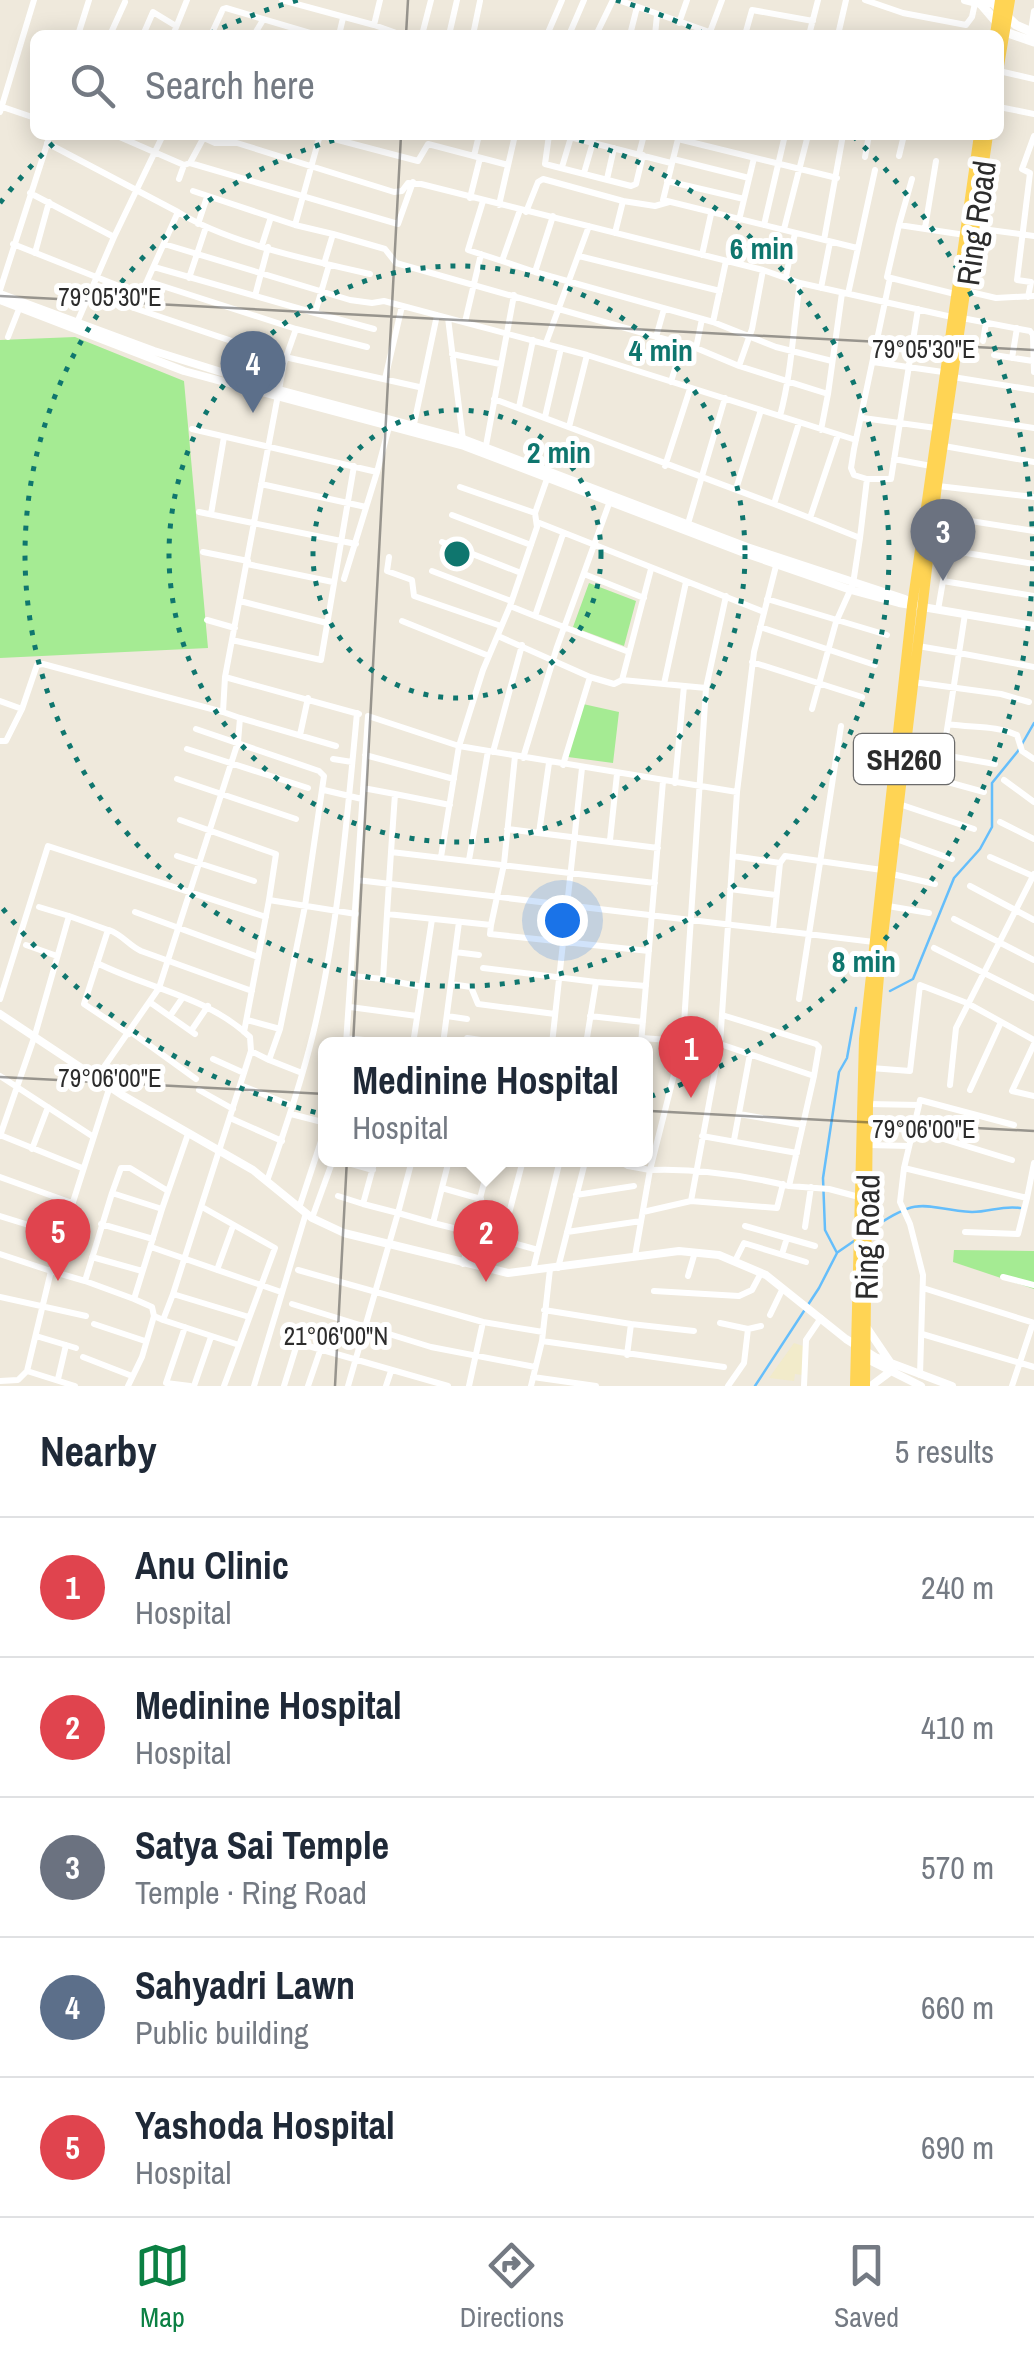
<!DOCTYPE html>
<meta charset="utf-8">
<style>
:root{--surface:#fff;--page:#f6f6f7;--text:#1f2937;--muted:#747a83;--line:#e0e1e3;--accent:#0b8043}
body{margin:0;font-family:"Archivo Narrow",sans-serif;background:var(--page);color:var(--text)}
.you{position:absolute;left:562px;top:920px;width:35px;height:35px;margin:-25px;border:8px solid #fff;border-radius:50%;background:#1a73e8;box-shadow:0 0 0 15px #1a73e833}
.badge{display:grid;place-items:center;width:65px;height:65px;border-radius:50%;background:var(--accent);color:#fff;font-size:32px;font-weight:700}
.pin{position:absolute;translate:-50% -82px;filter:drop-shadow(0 2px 5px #0008)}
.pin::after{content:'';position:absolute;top:52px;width:35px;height:30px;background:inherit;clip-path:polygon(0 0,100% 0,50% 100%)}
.popup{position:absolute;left:318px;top:1037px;width:335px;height:130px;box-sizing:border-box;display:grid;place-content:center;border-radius:15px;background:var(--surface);filter:drop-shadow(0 2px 8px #0005);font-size:32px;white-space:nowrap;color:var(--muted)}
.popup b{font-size:38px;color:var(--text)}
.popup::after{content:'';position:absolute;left:50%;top:100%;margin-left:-20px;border:20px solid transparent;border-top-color:var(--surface)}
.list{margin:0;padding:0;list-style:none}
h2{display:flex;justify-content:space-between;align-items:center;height:130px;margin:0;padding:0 40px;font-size:42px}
h2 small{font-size:32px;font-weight:400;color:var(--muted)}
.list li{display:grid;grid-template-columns:65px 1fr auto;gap:30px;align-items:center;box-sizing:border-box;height:140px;padding:0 40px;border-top:2px solid var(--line)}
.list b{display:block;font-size:38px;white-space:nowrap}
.list p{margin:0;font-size:32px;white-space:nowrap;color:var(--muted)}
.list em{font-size:32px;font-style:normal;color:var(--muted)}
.icon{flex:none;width:55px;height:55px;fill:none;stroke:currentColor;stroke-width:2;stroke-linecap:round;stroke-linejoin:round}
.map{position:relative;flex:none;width:1034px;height:1386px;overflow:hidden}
.search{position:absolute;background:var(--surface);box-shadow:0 5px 25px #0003;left:30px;right:30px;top:30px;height:110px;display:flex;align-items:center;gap:25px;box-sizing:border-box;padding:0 35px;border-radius:15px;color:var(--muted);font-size:38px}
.sheet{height:830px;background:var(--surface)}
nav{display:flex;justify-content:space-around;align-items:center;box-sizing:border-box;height:140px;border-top:2px solid var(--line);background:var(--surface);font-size:28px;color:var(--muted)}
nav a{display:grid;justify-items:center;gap:5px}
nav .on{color:var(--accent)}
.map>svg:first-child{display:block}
.education{fill:#f2ebca}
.green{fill:#a5eb93}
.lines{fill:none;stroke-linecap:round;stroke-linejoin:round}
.stream{stroke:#65befb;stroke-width:2.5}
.minor{stroke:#fff;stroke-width:6}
.tertiary{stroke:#fff;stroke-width:8}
.secondary{stroke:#fff;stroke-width:9}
.trunk{stroke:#ffd454;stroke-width:10}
.ticks{fill:none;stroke:#2c2c2c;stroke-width:2.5;stroke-opacity:0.45}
.ring{fill:none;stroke:#0f766e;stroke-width:5;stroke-dasharray:5 10}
.labels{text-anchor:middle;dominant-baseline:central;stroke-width:10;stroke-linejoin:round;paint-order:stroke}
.shield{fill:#fff;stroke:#6b6b6b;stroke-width:2.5}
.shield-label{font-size:30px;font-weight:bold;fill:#2c2c2c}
.street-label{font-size:32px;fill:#2c2c2c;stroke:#fff}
.ticks-label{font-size:25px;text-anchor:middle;fill:#2c2c2c;stroke:#fff;stroke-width:10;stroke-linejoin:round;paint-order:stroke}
.centre{fill:#0f766e;stroke:#fff;stroke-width:5}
.ring-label{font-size:30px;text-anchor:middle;font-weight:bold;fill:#0f766e;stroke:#fff;stroke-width:10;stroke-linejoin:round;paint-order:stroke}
</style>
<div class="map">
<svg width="1034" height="1386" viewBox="0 0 1034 1386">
<rect width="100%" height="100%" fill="#efe9dc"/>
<!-- education -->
<path class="education" d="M794,1343L803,1346L802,1375L795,1374L794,1381L769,1378Z"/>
<!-- green -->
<path class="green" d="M75,337L184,381L208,648L0,658V340Z
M589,583L636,601L624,646L573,627Z
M583,704L619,712L613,763L568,757Z
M954,1250L1034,1251V1289L953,1262Z"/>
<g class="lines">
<!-- stream -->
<path class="stream" d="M890,991L913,979L954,878L980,849L992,827V783L1018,751L1034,723
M879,1224C923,1195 925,1209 972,1212C990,1212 1003,1205 1020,1208
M838,1252L854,1241
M755,1386L819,1288L837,1253L825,1230L823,1178L839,1072L847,1058L856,1008"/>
<!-- minor -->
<path class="minor" d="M282,0L374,25
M380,0L374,25L402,35
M618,0L718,35
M865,0L903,13L966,25L972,17L975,3
M679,23L687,0
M1031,31L1034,11
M710,32L722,0
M78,35L89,0
M110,35L125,2
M143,35L153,12L176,26
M173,35L187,0
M211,35L223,9L226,8L310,33
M254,35L263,20
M339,35L343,18
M422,35L431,0
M449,35L457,0
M473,35L480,1
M547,35L562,0
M569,35L584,0
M596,35L613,0
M630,35L637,7
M655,35L657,15
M745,35L752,10L813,21
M809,35L818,0
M838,35L846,0
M999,71L1034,79
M0,106L35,118
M999,107L1034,114
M0,112L34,0
M115,135L184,165L190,163L205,135
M319,135L418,161L428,144L508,165
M320,135L295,225L333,234
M549,135L545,164L631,186L636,184L643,155
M562,135L671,163
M204,138L215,143H237L394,192L402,191L408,183L421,184L763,270L800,283L952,317
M639,154L644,135
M474,156L479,135
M899,156L904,135
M865,157L869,135
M673,159L749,178
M190,163L398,224L413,182
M562,167L571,137
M584,173L593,142
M837,178L678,139L663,200L857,248
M179,179L184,165
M607,179L614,148
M667,181L744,199
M193,191L295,225
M30,193L114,237L163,135
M470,198L480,158
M483,201L468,250L502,261
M623,201L655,206L669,202
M499,205L515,135
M520,210L502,261L535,272L553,216
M178,212C228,243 312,261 370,274
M526,212L538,182L543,179L623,201L615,233
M739,220L754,158
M198,224L207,197
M764,225L785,135
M899,225L912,179
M925,228L936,161
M975,228L1034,236
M784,229L808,135
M824,240L843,135
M13,244L134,292L143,289L147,281L178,212L47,143
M164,244L350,300L372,303L384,301L587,355L856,440
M262,245L271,217
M35,253L49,202
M702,255L711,214
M579,256L720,291
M726,261L713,322L776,347L832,361
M324,264L333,234L385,249L396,263L696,348L739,366L828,394L821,430
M154,267L315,313L329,265
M535,272L713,322
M786,276L795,233
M189,278L206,227
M890,278L854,449L851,468L854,475L867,479H891L918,309
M821,288L830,242
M0,290L50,135
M966,291L996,298L1034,296
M848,294L875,170
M955,294L887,277L899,225L965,235
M255,296L268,247
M1028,297L1031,282L1017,280L1030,173L1022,169L1034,136
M134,308L267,353L419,387
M315,313L374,329
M448,318L463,440
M962,318L1030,331L1034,336
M465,322L481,254
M76,325L114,237
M296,329L367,347
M1033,336L1034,372
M8,337L19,309
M656,337L664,309
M983,341L986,323
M546,343L589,226
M696,348L702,319
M452,354L500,364
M994,355L1033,361
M1012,358L1017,328
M873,362L943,372
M739,366L752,329L763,270
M953,377L1034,390
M385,379L402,306
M671,382L682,345
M828,394L842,293
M494,399L774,504
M519,407L533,340
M947,415L1034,428
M780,416C792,371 793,328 800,283
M545,417L561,348
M863,418L936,428
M799,423L774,504L810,518L838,435
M414,424L437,315
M569,427L587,355
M192,429L377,472L389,427
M944,446L1034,462
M485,451L514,295
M894,459L931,466
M665,466L690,389
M548,476L535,513L537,527L510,606L483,670L459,746L737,792L754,652L777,562
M261,484L366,507
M938,486L1034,497
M460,487L535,513
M736,489L761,410
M199,512L356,544
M211,514L224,437
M452,515L531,545
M933,515L1034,531
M810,518L860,538L853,584L836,622L812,709
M537,522L764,612
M687,527L725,398
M563,534L535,616L629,652
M860,538L867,479
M442,542L521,573
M929,547L1034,564
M949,550L943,581L1034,596
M203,552L248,561
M389,557L387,571L412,580L414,596L501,626
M247,564L333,582
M432,571L511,601
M584,574L644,598
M344,579L377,472
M767,599L887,635
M240,601L327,623
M510,606L535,616
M938,610L943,581
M965,614L959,653L1034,667
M207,620L235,628
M402,621L489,656
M760,627L875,665
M498,636L590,677
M232,640L321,660L354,466
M918,646L959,653L943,755L995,764
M752,662L862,697
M225,677L359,714
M622,680L651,569
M913,682L1001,694L1029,702
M664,684L686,582
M0,701L22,709L37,665L43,664L223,712
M240,718L336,746
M948,724C972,728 996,725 1017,735L1022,751L1034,759
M196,729L319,771L324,776L305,906L280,1029L269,1060L302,1073
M300,735L308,698
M0,741H6L22,709
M187,749L308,788
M905,751L943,755
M493,752L522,645
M365,755L454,779
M523,758L557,647L610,501
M333,759L352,762
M563,765L590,677L614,684L622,680L706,688
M904,770L984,792
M177,779L296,819
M1004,780L1034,802
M675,783L684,686
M363,788L395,794L391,852
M324,790L362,799
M395,794L450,805
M899,804L974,829
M180,820L276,854L269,900
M1000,822L1034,839
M507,829L658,848
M539,833L549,763
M896,839L952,859
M610,840L617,774
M177,856L254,881
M733,856L780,863
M990,857L1033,876
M469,860L488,751
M892,874L935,884
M357,880L874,942
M970,886L1034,920
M730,889L776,895
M888,906L929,913
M39,907L69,916
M135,912L258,957
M387,914L391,852L655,883
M954,919L1034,960
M491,925L490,934L649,951
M109,930C123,935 128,945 141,951L252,991
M773,930L780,863L785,856L882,870
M26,945L57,956
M934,948L1034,998
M455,952L479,955
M97,963C149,989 207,996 250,1037L251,1051
M483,968L596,982L586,1044
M352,976L383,979L387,914L491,925L504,864L515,756
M383,979L422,987
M596,982L646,986
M451,984L471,987L478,1004L555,1014
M0,999L48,846L266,917
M799,999L841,726
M151,1003L195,1034
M350,1007L417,1016
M722,1015L816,1044L819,1047L814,1076
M170,1016L183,997
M447,1016L467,1019
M590,1016L643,1022
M247,1020L280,1029
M191,1031L208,1006
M131,1032L196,1079
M244,1032L269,900L356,914
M347,1038L398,1044
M467,1038L508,1044
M642,1038L720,1044L691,1201
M346,1044L368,716L459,746L441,857
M413,1044L432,919
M443,1044L459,922
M552,1044L582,768
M641,1044L663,781
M1034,1044L1012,1091L1034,1096
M213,1059L244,1073
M871,1068L910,1071L920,985L967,1003L1034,1040
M0,1076L92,1136
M97,1077L159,988L238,742L240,718L223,712L225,677L284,363L296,329L147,281
M240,1085L293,1106
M950,1085L956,1028L1034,874
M199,1090L233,1109
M970,1090L1001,1022
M868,1104L919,1105L920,1100L1014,1125
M291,1114L326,1123
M739,1114L803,1125
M230,1118L282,1141
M914,1130L1012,1160
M0,1135L82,1168
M0,1136L35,1035L69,916L108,930L84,1004L129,1034
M702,1136L797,1153
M734,1140L750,1054
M868,1145L909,1146
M32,1149L48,1107
M375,1160L363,1204L398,1213L412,1160
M523,1160L502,1240L538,1250
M617,1160L628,1166L650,1170L683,1039L706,688L726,596
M348,1163L373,1170
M904,1168L919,1105
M0,1177L72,1203
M267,1181C284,1133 301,1084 313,1034C338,930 347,819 357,713
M789,1186L829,1189L859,1197
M442,1188L481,1199
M112,1193L121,1168H130L168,1191
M576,1195L634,1186
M338,1196L363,1204
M202,1207L275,1248L224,1386
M299,1208L326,1126
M162,1209L188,1134
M643,1212L691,1201L777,1208L783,1184
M0,1216L61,1235
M312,1218L333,1160
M433,1223L502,1240
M101,1224L153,1239
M745,1226L787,1238
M805,1227L811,1187
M567,1232L641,1221
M965,1232L1018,1234L1027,1198
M151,1247L281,1292
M0,1254L51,1271L110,1086
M782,1254L787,1238L815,1246
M635,1256L650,1170C698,1168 743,1175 789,1186L814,1076L720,1044L737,792
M92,1257L142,1271
M735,1261L744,1243L806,1262
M463,1264L490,1160
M558,1268L585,1162L594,1160
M217,1270L233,1226
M298,1270L483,1322L543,1332
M533,1270L560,1160
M688,1276L695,1252
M1003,1277L1034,1285
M923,1288L1034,1323
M654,1291L739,1296L752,1290L761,1273
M173,1294L163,1320L239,1345
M0,1297L86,1316
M134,1299L85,1281L112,1193L162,1209L134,1299L152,1307L154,1316L163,1320
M292,1304L431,1347L535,1367
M544,1310L631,1324L627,1355
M770,1315L783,1288
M249,1317L173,1294L251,1051L269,1060
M720,1323L748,1329L744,1363L728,1386
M94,1324L145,1341
M631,1324L694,1331
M185,1327L166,1383L190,1386
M748,1329L761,1326
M922,1334L1034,1367
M36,1336L76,1348
M284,1339L448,1386
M542,1341L724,1367
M83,1357L132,1376
M920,1375L923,1275L910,1224L900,1202L904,1168L1027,1198L1034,1163
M533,1377L596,1386
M58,1379L66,1345
M0,1381L18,1380L27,1371
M75,1386L27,1371L51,1271L85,1281
M128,1386L142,1357L154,1316
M194,1386L211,1337
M254,1386L306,1213
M284,1386L297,1344
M308,1386L320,1351
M348,1386L398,1213L433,1223L449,1160
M386,1386L391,1371
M469,1386L483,1322
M531,1386L542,1341L550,1269
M804,1386L806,1340L821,1318
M1012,1386L1033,1323"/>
<!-- tertiary -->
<path class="tertiary" d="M965,0L981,4
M0,294L154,351L279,390L463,439L747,547L905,599
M0,300L184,371L464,446L747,554L851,590L899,603L1034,626
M0,1014L122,1095L253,1170L312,1218L344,1233L508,1273L679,1251L719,1255L766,1275L846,1339L875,1357L952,1386
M867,1328L890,1362
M863,1357L921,1386
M871,1386L891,1371"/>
<!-- secondary -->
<path class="secondary" d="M981,4L1005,32L1034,42
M981,4L992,2L1016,25L1034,33"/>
<!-- trunk -->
<path class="trunk" d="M995,35L1000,0
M999,66L1010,0
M855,1386L864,1039L912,606L979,135
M865,1386L868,1104L881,953L937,485L988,135"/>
</g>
<!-- ticks -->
<path class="ticks" d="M406,35L408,0M0,296L1034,350M0,1077L1034,1131M335,1386L401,135"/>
<!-- distance rings -->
<g class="ring">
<circle cx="457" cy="554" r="144"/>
<circle cx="457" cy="554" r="288"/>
<path d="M565 136A432 432 0 1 1 349 136"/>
<path d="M0 203A576 576 0 0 1 61 136M209 34A576 576 0 0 1 298 0M616 0A576 576 0 0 1 705 34M853 136A576 576 0 1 1 0 905"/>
</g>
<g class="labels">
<!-- shield labels -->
<rect class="shield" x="854" y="734" width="100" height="50" rx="8"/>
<g class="shield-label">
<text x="904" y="759">SH260</text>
</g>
<!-- street labels -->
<g class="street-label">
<text transform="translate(976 223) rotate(-82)">Ring Road</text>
<text transform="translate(867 1237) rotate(-89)">Ring Road</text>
</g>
</g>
<g class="ticks-label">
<text x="110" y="306">79°05'30"E</text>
<text x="924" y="358">79°05'30"E</text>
<text x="110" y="1087">79°06'00"E</text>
<text x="924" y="1138">79°06'00"E</text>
<text x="336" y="1345">21°06'00"N</text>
</g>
<circle cx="457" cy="554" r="15" class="centre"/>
<g class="ring-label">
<text x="762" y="259">6 min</text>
<text x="661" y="361">4 min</text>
<text x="559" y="463">2 min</text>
<text x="864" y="972">8 min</text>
</g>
</svg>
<div class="you"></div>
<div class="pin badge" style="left:691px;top:1098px;background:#e0444e">1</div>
<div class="pin badge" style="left:486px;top:1282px;background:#e0444e">2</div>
<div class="popup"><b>Medinine Hospital</b>Hospital</div>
<div class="pin badge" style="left:943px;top:581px;background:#6b7280">3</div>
<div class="pin badge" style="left:253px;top:413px;background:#5c6f8a">4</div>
<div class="pin badge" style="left:58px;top:1281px;background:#e0444e">5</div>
<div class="search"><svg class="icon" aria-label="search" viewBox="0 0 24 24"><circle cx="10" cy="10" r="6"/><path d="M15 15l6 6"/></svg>Search here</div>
</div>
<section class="sheet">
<h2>Nearby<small>5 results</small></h2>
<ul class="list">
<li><span class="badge" style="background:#e0444e">1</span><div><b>Anu Clinic</b><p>Hospital</p></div><em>240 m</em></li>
<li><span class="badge" style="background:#e0444e">2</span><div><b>Medinine Hospital</b><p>Hospital</p></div><em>410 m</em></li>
<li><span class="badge" style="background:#6b7280">3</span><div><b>Satya Sai Temple</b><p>Temple · Ring Road</p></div><em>570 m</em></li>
<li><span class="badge" style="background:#5c6f8a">4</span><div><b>Sahyadri Lawn</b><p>Public building</p></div><em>660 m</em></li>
<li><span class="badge" style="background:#e0444e">5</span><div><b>Yashoda Hospital</b><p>Hospital</p></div><em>690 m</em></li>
</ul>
</section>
<nav>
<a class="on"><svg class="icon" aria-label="map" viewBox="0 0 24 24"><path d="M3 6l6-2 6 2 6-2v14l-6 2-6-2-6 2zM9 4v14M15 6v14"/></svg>Map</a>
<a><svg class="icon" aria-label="directions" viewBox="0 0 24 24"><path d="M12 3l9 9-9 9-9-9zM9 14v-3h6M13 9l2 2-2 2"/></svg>Directions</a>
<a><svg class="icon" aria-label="saved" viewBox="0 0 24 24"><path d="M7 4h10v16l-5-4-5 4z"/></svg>Saved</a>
</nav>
